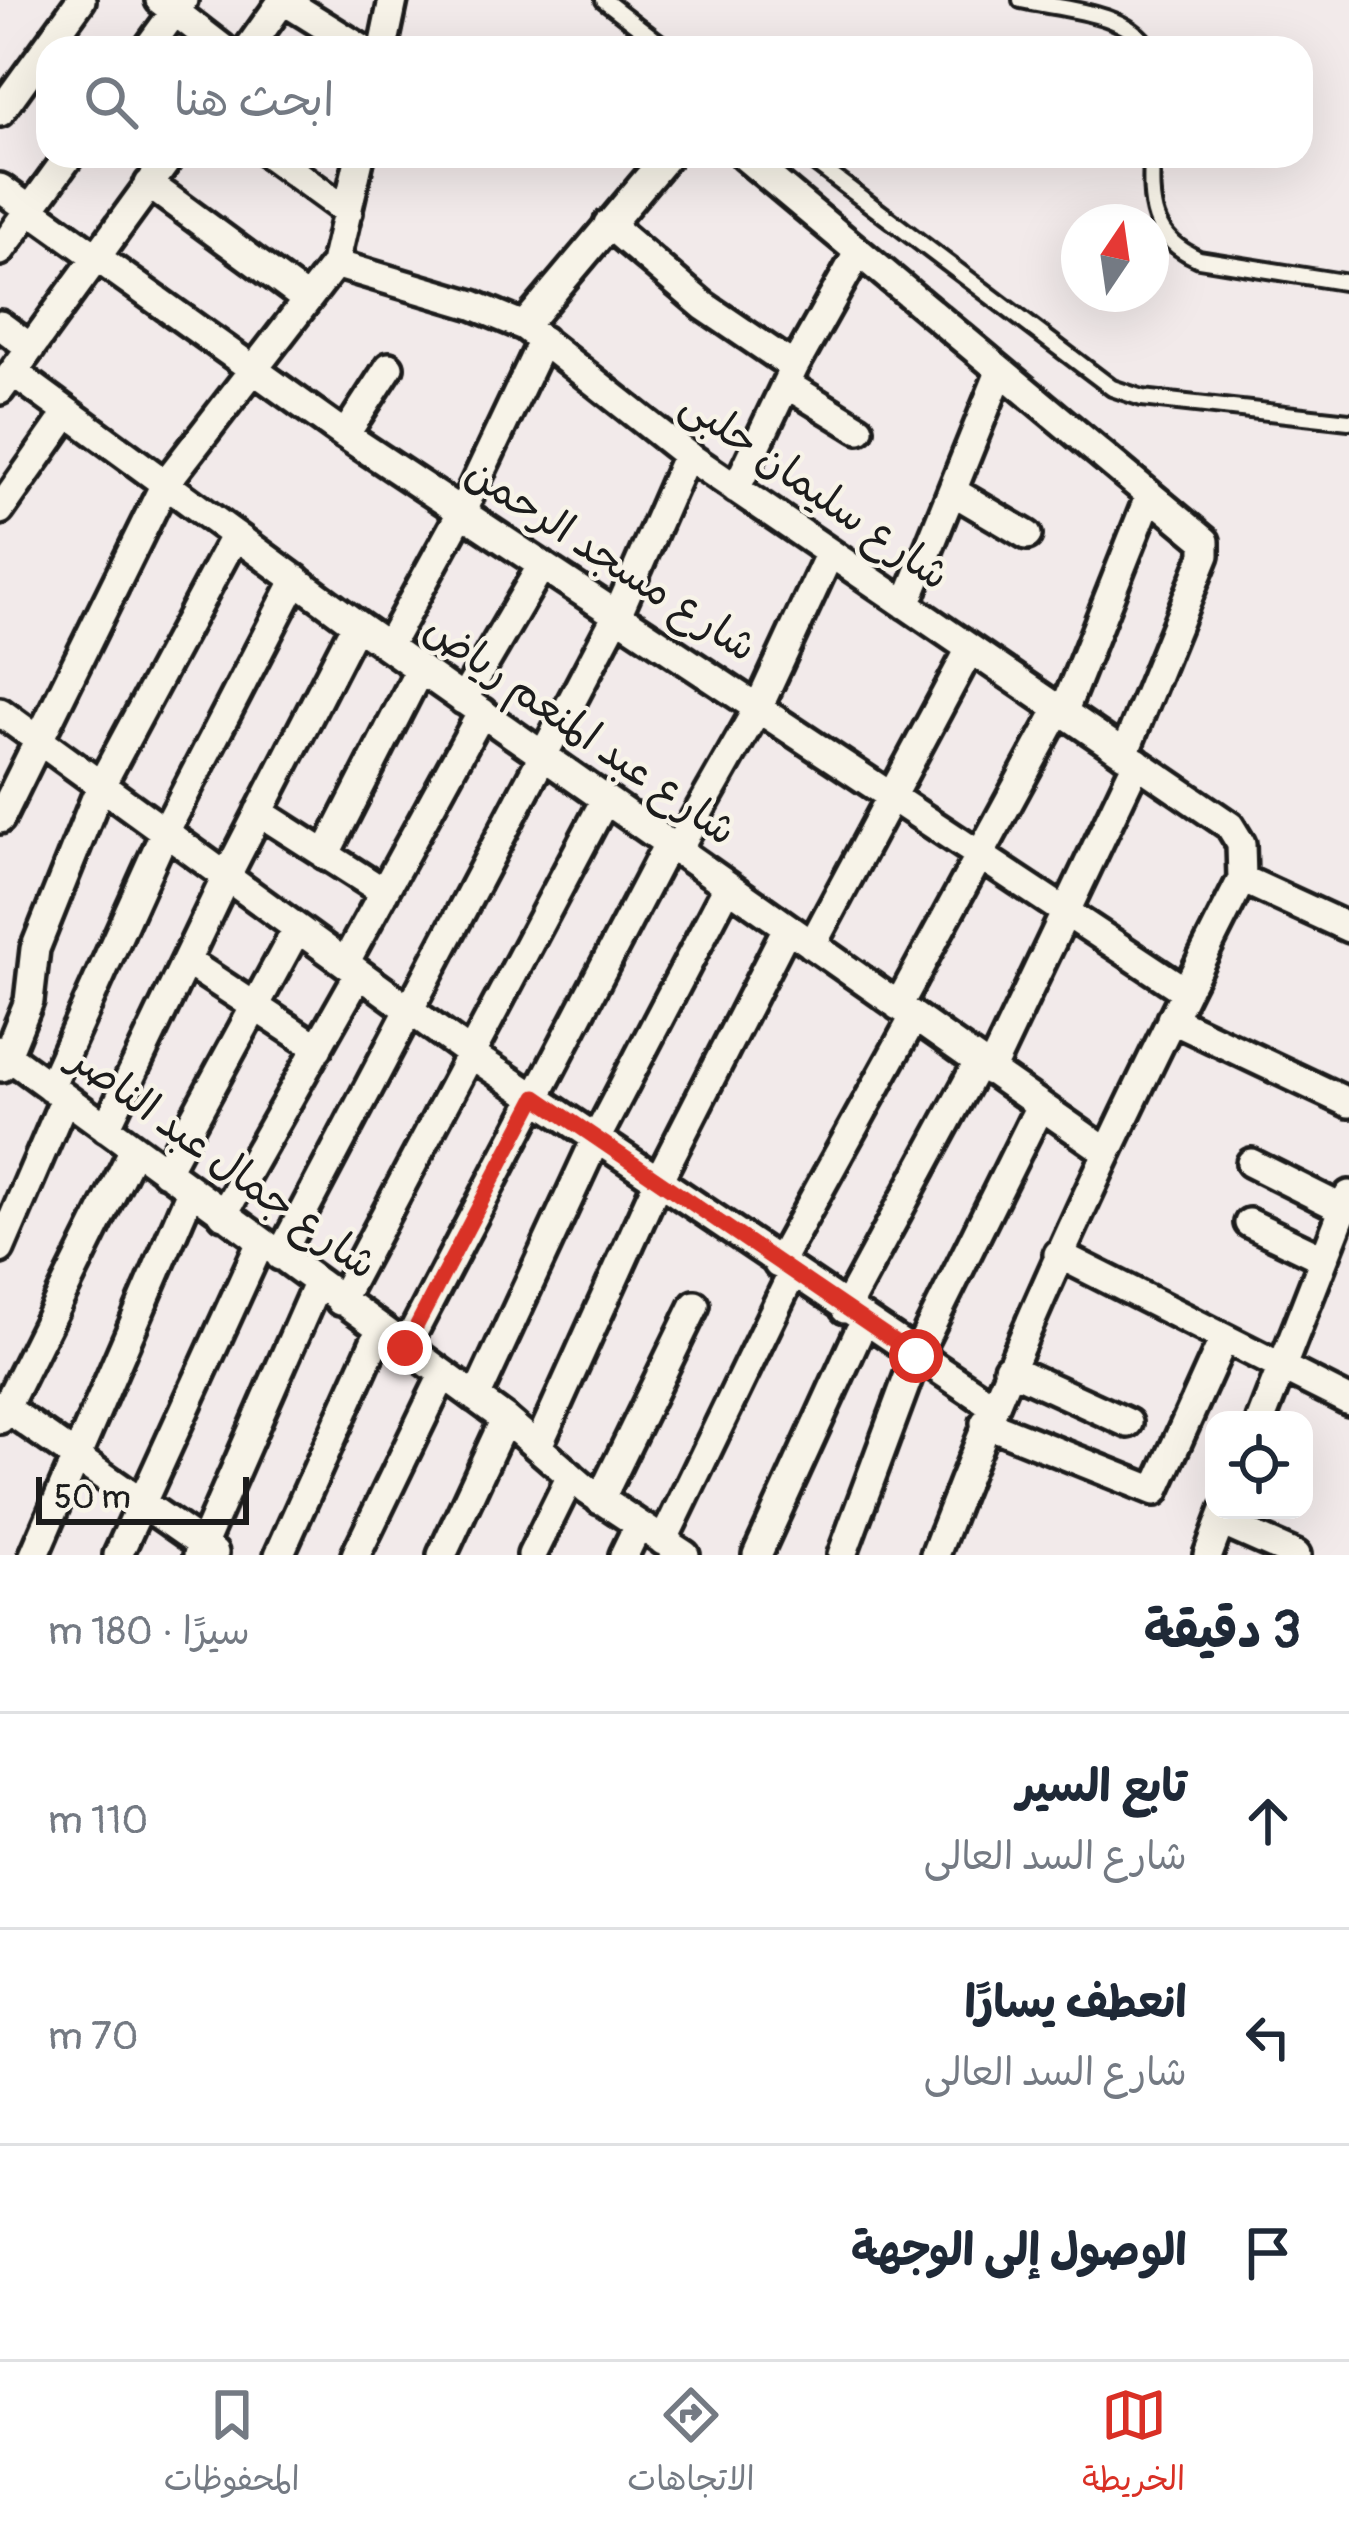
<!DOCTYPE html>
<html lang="ar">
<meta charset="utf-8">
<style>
:root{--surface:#fff;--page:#f6f6f7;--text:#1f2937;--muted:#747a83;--line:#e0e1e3;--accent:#d93025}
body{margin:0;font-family:Pangolin,"Playpen Sans Arabic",sans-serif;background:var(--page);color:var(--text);direction:rtl}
.controls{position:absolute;right:36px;bottom:36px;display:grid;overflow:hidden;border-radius:24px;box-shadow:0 12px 48px #0002}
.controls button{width:108px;height:108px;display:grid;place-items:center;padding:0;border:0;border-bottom:3px solid var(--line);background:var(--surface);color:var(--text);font:60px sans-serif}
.compass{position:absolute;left:1061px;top:204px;width:108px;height:108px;border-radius:50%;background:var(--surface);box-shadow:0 12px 48px #0002;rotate:13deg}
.scale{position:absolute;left:36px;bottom:30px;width:213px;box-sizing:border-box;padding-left:12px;border:6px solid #1c1c1c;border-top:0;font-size:33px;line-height:42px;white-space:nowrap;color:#1c1c1c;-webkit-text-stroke:9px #f7f3e8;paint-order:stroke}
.stop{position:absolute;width:36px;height:36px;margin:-27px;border:9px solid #d93025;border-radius:50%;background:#fff}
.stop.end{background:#d93025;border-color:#fff;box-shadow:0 3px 12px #0008}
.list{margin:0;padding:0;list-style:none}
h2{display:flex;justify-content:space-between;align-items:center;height:156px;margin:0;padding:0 48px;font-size:51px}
h2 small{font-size:39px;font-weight:400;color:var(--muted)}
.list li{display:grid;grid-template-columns:78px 1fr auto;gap:36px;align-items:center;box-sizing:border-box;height:216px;padding:0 48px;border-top:3px solid var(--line)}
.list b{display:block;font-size:45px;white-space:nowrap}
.list p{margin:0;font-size:39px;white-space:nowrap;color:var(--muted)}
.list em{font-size:39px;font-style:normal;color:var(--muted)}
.icon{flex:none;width:66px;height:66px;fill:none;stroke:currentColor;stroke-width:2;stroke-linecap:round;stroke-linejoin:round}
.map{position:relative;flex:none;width:1349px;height:1555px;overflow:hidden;direction:ltr}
.search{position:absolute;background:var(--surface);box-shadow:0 12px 48px #0002;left:36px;right:36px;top:36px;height:132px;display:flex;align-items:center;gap:30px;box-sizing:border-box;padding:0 42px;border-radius:36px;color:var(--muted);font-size:45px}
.sheet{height:804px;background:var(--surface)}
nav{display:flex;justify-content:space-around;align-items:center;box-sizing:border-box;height:168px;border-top:3px solid var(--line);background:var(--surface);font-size:33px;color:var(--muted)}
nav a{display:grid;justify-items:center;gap:6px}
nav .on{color:var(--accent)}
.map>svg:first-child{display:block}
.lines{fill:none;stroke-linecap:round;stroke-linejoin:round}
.lane-casing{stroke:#1c1c1c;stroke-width:22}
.street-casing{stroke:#1c1c1c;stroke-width:36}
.lane{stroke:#f7f3e8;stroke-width:14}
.street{stroke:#f7f3e8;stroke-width:27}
.route{stroke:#d93025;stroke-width:15}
.labels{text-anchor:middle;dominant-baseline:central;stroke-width:9;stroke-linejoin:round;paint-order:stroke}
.street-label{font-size:42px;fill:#1c1c1c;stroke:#f7f3e8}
</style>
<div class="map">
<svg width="1349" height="1555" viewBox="0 0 1349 1555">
<rect width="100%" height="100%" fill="#f2eaea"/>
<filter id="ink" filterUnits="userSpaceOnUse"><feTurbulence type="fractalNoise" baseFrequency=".00833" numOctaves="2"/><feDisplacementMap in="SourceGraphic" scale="24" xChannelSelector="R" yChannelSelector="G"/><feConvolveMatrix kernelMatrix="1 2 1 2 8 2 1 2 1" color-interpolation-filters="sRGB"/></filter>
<g filter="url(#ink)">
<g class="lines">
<defs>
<path id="lane" d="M604,0L666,48
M1021,0C1059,9 1127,11 1148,48
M806,156L1112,388L1142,398L1349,421
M1152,156C1150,204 1150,238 1199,259L1349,283"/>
<path id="street" d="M160,0L222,48
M283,0L360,48
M148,48L183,0
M249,48L283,0
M383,48L393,0
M0,112L81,0
M271,156L348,212
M744,156L1205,541V555L1124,754
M149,184L307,300
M0,188L345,435L1185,991
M608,224L704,306L794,367
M0,251L69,156
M335,264L473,305L524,326L687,455L1230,826L1241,844L1242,879C1128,1103 1025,1319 935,1555
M0,325L31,348
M524,326L667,156
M13,372L356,624L1104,1150
M786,384L859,429
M0,390L170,156
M345,435L389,367
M736,489L794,367L858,253
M954,492L1027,535
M0,510L68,413
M906,605L1000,372
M388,646L461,513L543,340
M463,700L542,565
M0,712L469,1053L992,1405
M1063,713L1149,497
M259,812L384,892
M0,819L165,484L335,264L360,156
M677,850L759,706L829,555
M325,855L420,669
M1242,879L1349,928
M812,945L970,649
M186,961L318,1048
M345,963L482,712
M898,1006L1059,709
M1171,1019L1349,1103
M0,1050L505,1419L588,1491L685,1555
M2,1067L29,1001L35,949L101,785L235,535
M990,1071L1137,762
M50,1087L165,832L296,579
M106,1128L226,877L356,624
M1251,1163L1343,1209
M165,1172L297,929
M223,1215L359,974
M1249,1223L1324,1259
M0,1249L65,1098
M1058,1254L1349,1401
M280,1256L618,613L687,455
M778,1264L914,1017
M340,1301L605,800
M845,1309L978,1063
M405,1348L668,844
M1008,1368L1128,1423
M476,1398L596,1139L728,886
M0,1404L214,1553
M0,1419L134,1149
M1261,1420L1349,1195
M985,1423L1155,1491L1224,1338
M538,1446L658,1181L787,928
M600,1500L695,1305
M1221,1522L1296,1555
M663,1541L792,1274
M34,1555L191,1191
M118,1555L261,1242
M198,1555L317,1284
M279,1555L380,1330
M356,1555L443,1375
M442,1555L505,1419
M532,1555L571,1476
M624,1555L638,1526
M757,1555L864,1321
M842,1555L916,1356L1040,1106
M1208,1555L1225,1510"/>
</defs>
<!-- lane casing -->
<use href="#lane" class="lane-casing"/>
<!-- street casing -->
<use href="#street" class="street-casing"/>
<!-- lane -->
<use href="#lane" class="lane"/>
<!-- street -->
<use href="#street" class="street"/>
</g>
</g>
<g class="lines" filter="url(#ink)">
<!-- route -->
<path class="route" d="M405,1348L536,1097L916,1356"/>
</g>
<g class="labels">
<!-- street labels -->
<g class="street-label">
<text transform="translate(815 490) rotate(35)">شارع سليمان حلبى</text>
<text transform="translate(611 560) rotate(33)">شارع مسجد الرحمن</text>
<text transform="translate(580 730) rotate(35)">شارع عبد المنعم رياض</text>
<text transform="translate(223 1162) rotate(36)">شارع جمال عبد الناصر</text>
</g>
</g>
</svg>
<div class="controls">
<button><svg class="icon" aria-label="locate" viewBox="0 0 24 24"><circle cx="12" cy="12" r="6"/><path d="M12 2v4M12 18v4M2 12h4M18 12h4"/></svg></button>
</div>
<svg class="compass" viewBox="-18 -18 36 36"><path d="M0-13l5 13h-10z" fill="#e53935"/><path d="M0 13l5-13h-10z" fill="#747a83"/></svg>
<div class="scale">50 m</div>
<div class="stop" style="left:916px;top:1356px"></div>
<div class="stop end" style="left:405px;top:1348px"></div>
<div class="search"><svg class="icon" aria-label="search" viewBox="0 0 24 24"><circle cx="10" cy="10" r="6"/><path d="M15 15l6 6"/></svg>ابحث هنا</div>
</div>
<section class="sheet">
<h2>3 دقيقة<small>سيرًا · 180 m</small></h2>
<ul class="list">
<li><svg class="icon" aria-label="ahead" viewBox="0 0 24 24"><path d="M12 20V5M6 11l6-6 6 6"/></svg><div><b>تابع السير</b><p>شارع السد العالى</p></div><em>110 m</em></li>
<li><svg class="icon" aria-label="left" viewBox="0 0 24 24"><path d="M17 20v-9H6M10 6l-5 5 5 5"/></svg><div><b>انعطف يسارًا</b><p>شارع السد العالى</p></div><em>70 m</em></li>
<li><svg class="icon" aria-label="arrive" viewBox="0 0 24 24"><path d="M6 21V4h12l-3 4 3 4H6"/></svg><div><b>الوصول إلى الوجهة</b></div></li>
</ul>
</section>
<nav>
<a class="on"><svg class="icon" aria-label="map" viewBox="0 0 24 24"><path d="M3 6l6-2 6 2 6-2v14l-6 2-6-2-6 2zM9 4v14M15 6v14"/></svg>الخريطة</a>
<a><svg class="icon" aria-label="directions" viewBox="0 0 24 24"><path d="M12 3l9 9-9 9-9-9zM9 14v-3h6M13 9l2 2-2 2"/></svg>الاتجاهات</a>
<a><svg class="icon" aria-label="saved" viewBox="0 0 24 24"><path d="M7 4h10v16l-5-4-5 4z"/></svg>المحفوظات</a>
</nav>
